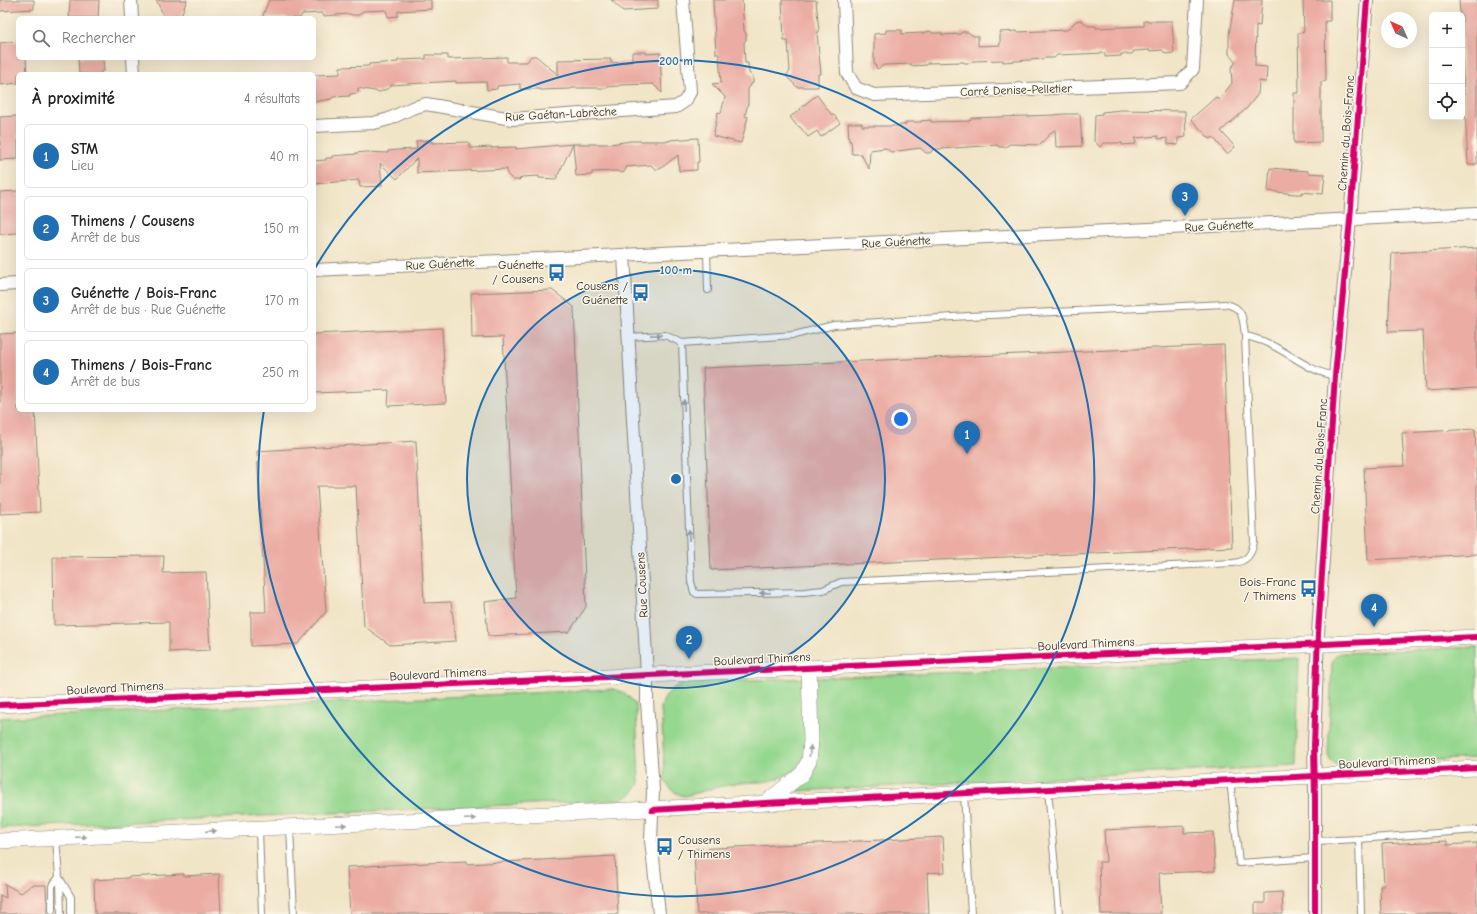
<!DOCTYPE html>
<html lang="fr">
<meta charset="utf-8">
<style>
:root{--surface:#fff;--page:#f2f2f2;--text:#222;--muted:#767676;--line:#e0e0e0;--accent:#1f6fb2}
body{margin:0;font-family:"Comic Neue",sans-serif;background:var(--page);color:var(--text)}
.controls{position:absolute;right:12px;top:12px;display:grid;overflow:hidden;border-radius:6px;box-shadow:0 4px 16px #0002}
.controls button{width:36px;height:36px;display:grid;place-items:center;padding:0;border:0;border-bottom:1px solid var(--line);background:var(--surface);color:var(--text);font:20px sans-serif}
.compass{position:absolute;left:1381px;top:12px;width:36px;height:36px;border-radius:50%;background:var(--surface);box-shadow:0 4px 16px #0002;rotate:315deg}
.you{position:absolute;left:901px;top:419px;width:14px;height:14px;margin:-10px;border:3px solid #fff;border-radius:50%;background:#1a73e8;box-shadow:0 0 0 6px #1a73e833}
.badge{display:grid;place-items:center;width:26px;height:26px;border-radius:50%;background:var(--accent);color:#fff;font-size:13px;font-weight:700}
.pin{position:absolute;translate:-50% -33px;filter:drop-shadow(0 1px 2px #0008)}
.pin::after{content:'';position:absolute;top:21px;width:14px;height:12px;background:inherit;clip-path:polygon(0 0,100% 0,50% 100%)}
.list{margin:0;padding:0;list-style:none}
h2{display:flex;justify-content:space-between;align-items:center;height:52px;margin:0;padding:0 16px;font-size:17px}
h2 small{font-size:13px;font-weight:400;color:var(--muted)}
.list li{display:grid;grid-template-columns:26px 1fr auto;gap:12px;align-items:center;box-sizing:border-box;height:64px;margin:0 8px 8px;padding:0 8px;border:1px solid var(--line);border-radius:6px}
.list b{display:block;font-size:15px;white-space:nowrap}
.list p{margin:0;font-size:13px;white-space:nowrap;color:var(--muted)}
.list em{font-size:13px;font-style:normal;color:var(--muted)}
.icon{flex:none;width:22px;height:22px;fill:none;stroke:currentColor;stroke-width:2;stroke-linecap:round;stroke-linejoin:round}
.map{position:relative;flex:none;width:1477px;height:914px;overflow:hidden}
.search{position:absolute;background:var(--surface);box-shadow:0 4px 16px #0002;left:16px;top:16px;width:300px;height:44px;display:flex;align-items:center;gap:10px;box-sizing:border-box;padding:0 14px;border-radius:6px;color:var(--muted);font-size:15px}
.panel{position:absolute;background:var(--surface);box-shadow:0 4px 16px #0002;left:16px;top:72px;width:300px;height:340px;border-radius:6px}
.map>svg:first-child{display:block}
.green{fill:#95d78f;stroke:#60815d}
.building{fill:#ebaca3}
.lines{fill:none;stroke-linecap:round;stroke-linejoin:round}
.service-casing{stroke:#8e887a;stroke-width:8}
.minor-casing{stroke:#8e887a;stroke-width:14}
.tertiary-casing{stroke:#8e887a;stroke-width:16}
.service{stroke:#fff;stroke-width:6}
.minor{stroke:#fff;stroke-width:12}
.tertiary{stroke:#fff;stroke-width:15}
.cycleway-casing{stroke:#fcf5e5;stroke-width:8}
.cycleway{stroke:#d6006c;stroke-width:6}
.oneway{fill:#a0a0a0}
.ring{fill:none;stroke:#1f6fb2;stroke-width:2}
.labels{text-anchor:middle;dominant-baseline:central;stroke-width:3;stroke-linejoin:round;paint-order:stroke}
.street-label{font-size:12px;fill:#2b2b2b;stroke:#fcf5e5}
.poi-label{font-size:12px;fill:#2b2b2b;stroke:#fcf5e5;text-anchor:end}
.centre{fill:#1f6fb2;stroke:#fcf5e5;stroke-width:2}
.ring-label{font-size:12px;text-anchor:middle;font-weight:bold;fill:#1f6fb2;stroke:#fcf5e5;stroke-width:3;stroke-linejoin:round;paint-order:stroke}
</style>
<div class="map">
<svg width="1477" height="914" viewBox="0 0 1477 914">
<rect width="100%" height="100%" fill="#fcf5e5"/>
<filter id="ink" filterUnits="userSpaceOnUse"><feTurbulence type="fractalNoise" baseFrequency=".025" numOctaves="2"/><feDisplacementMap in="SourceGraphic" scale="8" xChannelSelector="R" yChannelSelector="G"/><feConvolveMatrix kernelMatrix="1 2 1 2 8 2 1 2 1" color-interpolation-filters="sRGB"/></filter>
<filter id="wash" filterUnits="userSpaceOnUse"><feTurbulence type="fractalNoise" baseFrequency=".012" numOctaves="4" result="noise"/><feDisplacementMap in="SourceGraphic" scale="16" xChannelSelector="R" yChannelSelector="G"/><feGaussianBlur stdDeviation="0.9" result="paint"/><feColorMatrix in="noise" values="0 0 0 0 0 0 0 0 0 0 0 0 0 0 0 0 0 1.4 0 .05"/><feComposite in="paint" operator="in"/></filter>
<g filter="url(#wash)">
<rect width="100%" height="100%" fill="#f1e5c8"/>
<!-- green -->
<path class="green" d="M1477,647V758L1339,765L1331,762L1328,754L1332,664C1333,657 1335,654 1343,653Z
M1299,658L1296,766L797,791L791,772C768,786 759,780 734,784C718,786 701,792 685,796C675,794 671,790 665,781L661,707C666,693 672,687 686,682L815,678Z
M614,689C625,693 631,696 636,707L639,783C634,793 630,796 620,800L0,828V718Z"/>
<g id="blocks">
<!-- building -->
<path class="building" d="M0,0H34V9L0,11Z
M70,0H99L98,18H69Z
M156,0H187L180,18H165Z
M269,0H431V9L398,11V16L388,17L386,10L363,11L359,15H352L350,14L323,16V13L302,14L300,18H262Z
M611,0H658V9L623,11Z
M713,0H742L744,31L746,33V40L744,42L745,63H748L749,73L753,76V82L748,89V103L745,116L748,117L741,143L713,136L718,112L721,113L725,97L712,84L721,83L719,54H716Z
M782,0H816L819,32L817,33L821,74H818V87H797L786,76L790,71L788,41H784Z
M1235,0H1262L1260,26L1256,25L1255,66L1267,67L1266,82L1259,81L1258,94L1247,108L1221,131L1235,147L1227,154L1213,137L1211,139L1209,138L1191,119L1216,97L1219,100L1232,83L1231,68L1236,62L1229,54V34Z
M1303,0H1330V21H1325L1326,81L1321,82V142L1294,143V93H1299L1298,33L1304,32Z
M1459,0H1477V164H1468L1462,56V15H1460Z
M1081,20L1088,26H1096V28L1144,26V21H1172L1174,53L1166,54L1162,50L1150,51V50L1134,51L1132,54H1121V56L1105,57V53L1057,55L1054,58H1043V59L1003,62V60L973,61L970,63H965L963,62L927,63V65L911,66V64L884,65L877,69L874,62V34L886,33V30H902V34L923,33L925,32L931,31L932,33H942V35L960,34L962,32H968L973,36H978V46L1000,45V32L1017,31V32L1067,30L1076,21Z
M18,41V58H26L27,74H18V83L0,85V43Z
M632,52H646V54L660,53L662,93L653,84L620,85L618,86L607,87V88H572L571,89L541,90L539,89H520V84L497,86V89L487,90L486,82L456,83V81L391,85V87L380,92L358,88V93L350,94V96L333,97L331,99L314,102V75L340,74V67L369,66V64L398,62V60L426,59V55H448V59L507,57V62H527L531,56H536L558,75V60L611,59V63L632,62Z
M78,58H103L104,71H101V74H79Z
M817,95L831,114L834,115L840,123L821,137L817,131L808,137L800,127L797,126L790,117L801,109L800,108Z
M1121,110L1185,111L1186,137L1178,138V145L1168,144L1167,138L1158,139V136L1135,138L1136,144L1122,145V143H1103L1100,147L1094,141L1095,115L1102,114V112Z
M1064,114H1080L1082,146L1056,147L1055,129L1039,145L1010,144L1005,147H999L997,145L940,149H934L930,153H926L920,148L891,152L886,148L870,150L869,169L861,154H852L851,141H849L848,123H862V126H897L906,124V122H921V121L931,120V122L969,121L972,118L1054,115Z
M18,116V159L0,160V117Z
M698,138L699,162H697V170L679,171L678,155L660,169H655L651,165L626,167V169L623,173L616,171L592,172V175L576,176L573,144H610L631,141H670V140Z
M429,140L428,142L432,141V143L469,142L470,148L492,147L491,148L516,147V149L573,144L556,179L539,178V176L522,177L519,180H513L507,174V169L417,173V158L397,179L380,163L382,186L360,187L359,180L314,184V161L326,160V158H332V156L356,154V153L365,152L388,153V151L397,150L417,149L416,141Z
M1270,168L1308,171V173L1325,174L1323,194L1302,192V194H1295L1268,191Z
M18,191V233L0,234V192Z
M1477,248V388L1426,391L1423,331L1388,332L1392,253Z
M552,290L574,307L586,607L569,632L488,636L485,602L516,598L503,337L472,338L471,293Z
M442,328L446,403L388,406L389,390L314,393V334Z
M18,333V410H35L40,512L0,514V334Z
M1224,345L1232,547L711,570L703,368Z
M1475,429L1477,476V554L1368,560L1364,468L1404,466L1402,433Z
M416,441L424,603L451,602L456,641L390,645L364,626L356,486H317L326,612L298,644L251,646V612H266L257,451Z
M164,556L163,573L206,572L210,650L169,652V622L54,625L53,557Z
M1184,826V833L1213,832L1215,871L1159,873L1161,914H1101L1099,862H1106L1104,830Z
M943,837L945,872L927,873L929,914H697L694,849Z
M1447,841V845L1477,843V914H1381L1380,886H1384L1382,844Z
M615,856L618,914H350L347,867L466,861V864Z
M184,874V876L219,874L221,914H95L94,880L128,878V877Z
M5,884L21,893L32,885H46L47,914H0V895L6,898Z
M1282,892L1283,914H1255V903H1265V893Z"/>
</g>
</g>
<g filter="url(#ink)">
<use href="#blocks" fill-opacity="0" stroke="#8e887a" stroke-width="1"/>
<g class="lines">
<defs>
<path id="service" d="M707,251L708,290
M1245,336C1280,342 1302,370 1335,376
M628,337L665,335L682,343L794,335L834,325L968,316L1225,304C1244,307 1243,320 1245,336L1254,541C1252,554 1247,562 1233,563L841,582L823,590L804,592L697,594L694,592L691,582L682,343
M1230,780L1239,863L1315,858
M1048,789L1059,914
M964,794L971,914
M290,827L294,914
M259,829L262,914
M56,838L59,877L71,897V914
M1359,839L1361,914
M1315,841L1359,839L1477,830
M60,882L61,914
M52,910V886L59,877"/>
<path id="minor" d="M131,0L132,18
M844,0L847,73L856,88L874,95L1180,83L1193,69L1197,0
M133,58L134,74
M314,126L374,123L389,119L412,108L426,104L512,119L676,107L685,101L690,92L683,0
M624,255L647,675V702L653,791L651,840L659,914
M314,270L1477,213
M0,285L18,284
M1315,914V794L1314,745L1318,634L1335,376L1350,220L1367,0"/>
<path id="tertiary" d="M0,705L1477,637
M765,803L802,774L809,761L811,741L809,667
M0,841L1477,768"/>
</defs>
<!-- service casing -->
<use href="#service" class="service-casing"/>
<!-- minor casing -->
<use href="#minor" class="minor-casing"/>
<!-- tertiary casing -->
<use href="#tertiary" class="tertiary-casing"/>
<!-- service -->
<use href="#service" class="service"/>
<!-- minor -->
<use href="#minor" class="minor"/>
<!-- tertiary -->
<use href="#tertiary" class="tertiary"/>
<defs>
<path id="cycleway" d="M0,705L1477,637
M652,810L765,803L1477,768
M1315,914V794L1314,745L1318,634L1335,376L1350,220L1367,0"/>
</defs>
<!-- cycleway casing -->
<use href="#cycleway" class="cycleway-casing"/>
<!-- cycleway -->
<use href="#cycleway" class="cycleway"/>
</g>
<!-- one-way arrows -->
<defs><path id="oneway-solid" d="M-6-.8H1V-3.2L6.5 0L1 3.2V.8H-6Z"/></defs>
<g class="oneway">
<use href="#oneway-solid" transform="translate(656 335) rotate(-1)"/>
<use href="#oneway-solid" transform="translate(684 405) rotate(-92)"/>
<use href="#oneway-solid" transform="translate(689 535) rotate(-92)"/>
<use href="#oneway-solid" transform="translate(765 593) rotate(178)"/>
<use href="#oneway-solid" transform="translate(810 751) rotate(-84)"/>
<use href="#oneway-solid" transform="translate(470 819) rotate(-3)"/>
<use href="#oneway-solid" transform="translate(341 825) rotate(-3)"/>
<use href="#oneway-solid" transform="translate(211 831) rotate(-3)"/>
<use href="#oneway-solid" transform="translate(81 837) rotate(-3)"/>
</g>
</g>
<!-- distance rings -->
<circle cx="676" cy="479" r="209" fill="#1f6fb2" fill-opacity=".12"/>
<g class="ring">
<circle cx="676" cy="479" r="209"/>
<path d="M314 270A418 418 0 1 1 264 410"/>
</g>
<!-- icons -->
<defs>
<symbol id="bus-bare" viewBox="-9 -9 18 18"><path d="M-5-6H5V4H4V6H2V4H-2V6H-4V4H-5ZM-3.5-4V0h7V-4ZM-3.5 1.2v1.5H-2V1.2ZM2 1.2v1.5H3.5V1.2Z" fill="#1f6fb2" stroke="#fcf5e5" stroke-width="2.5" paint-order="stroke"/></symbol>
</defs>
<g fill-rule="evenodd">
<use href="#bus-bare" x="544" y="260" width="25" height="25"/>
<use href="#bus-bare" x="628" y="280" width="25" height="25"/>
<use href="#bus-bare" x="1296" y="576" width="25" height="25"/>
<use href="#bus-bare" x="652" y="834" width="25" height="25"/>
</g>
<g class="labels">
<!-- street labels -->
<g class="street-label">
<text transform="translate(1016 90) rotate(-2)">Carré Denise-Pelletier</text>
<text transform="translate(561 114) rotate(-3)">Rue Gaétan-Labrèche</text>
<text transform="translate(1346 133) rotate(-86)">Chemin du Bois-Franc</text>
<text transform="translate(1219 226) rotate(-3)">Rue Guénette</text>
<text transform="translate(896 242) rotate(-3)">Rue Guénette</text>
<text transform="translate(440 264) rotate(-3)">Rue Guénette</text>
<text transform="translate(1319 456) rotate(-86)">Chemin du Bois-Franc</text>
<text transform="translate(642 585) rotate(-93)">Rue Cousens</text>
<text transform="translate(1086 644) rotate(-3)">Boulevard Thimens</text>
<text transform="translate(762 659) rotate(-3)">Boulevard Thimens</text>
<text transform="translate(438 674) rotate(-3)">Boulevard Thimens</text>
<text transform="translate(115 688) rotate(-3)">Boulevard Thimens</text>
<text transform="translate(1387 762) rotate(-3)">Boulevard Thimens</text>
</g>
<!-- poi labels -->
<g class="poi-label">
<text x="544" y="265">Guénette<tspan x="544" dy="14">/ Cousens</tspan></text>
<text x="628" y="286">Cousens /<tspan x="628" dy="14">Guénette</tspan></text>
<text x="1296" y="582">Bois-Franc<tspan x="1296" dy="14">/ Thimens</tspan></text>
<text x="678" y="840" text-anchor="start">Cousens<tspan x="678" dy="14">/ Thimens</tspan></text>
</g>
</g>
<circle cx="676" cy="479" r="6" class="centre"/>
<g class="ring-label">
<text x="676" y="65">200 m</text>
<text x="676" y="274">100 m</text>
</g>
</svg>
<div class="controls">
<button>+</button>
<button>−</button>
<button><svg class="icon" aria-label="locate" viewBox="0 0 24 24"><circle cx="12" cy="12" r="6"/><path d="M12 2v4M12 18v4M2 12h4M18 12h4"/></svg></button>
</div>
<svg class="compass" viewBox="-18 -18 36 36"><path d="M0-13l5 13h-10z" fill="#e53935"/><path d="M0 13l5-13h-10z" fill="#767676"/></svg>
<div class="you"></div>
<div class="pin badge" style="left:967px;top:454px">1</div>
<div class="pin badge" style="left:689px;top:659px">2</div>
<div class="pin badge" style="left:1185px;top:216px">3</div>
<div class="pin badge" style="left:1374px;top:627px">4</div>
<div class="search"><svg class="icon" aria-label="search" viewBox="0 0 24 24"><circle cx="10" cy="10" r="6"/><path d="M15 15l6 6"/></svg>Rechercher</div>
<section class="panel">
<h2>À proximité<small>4 résultats</small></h2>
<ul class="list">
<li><span class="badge">1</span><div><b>STM</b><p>Lieu</p></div><em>40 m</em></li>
<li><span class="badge">2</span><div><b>Thimens / Cousens</b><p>Arrêt de bus</p></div><em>150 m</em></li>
<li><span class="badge">3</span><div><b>Guénette / Bois-Franc</b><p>Arrêt de bus · Rue Guénette</p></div><em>170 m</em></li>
<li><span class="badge">4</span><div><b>Thimens / Bois-Franc</b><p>Arrêt de bus</p></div><em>250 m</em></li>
</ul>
</section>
</div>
